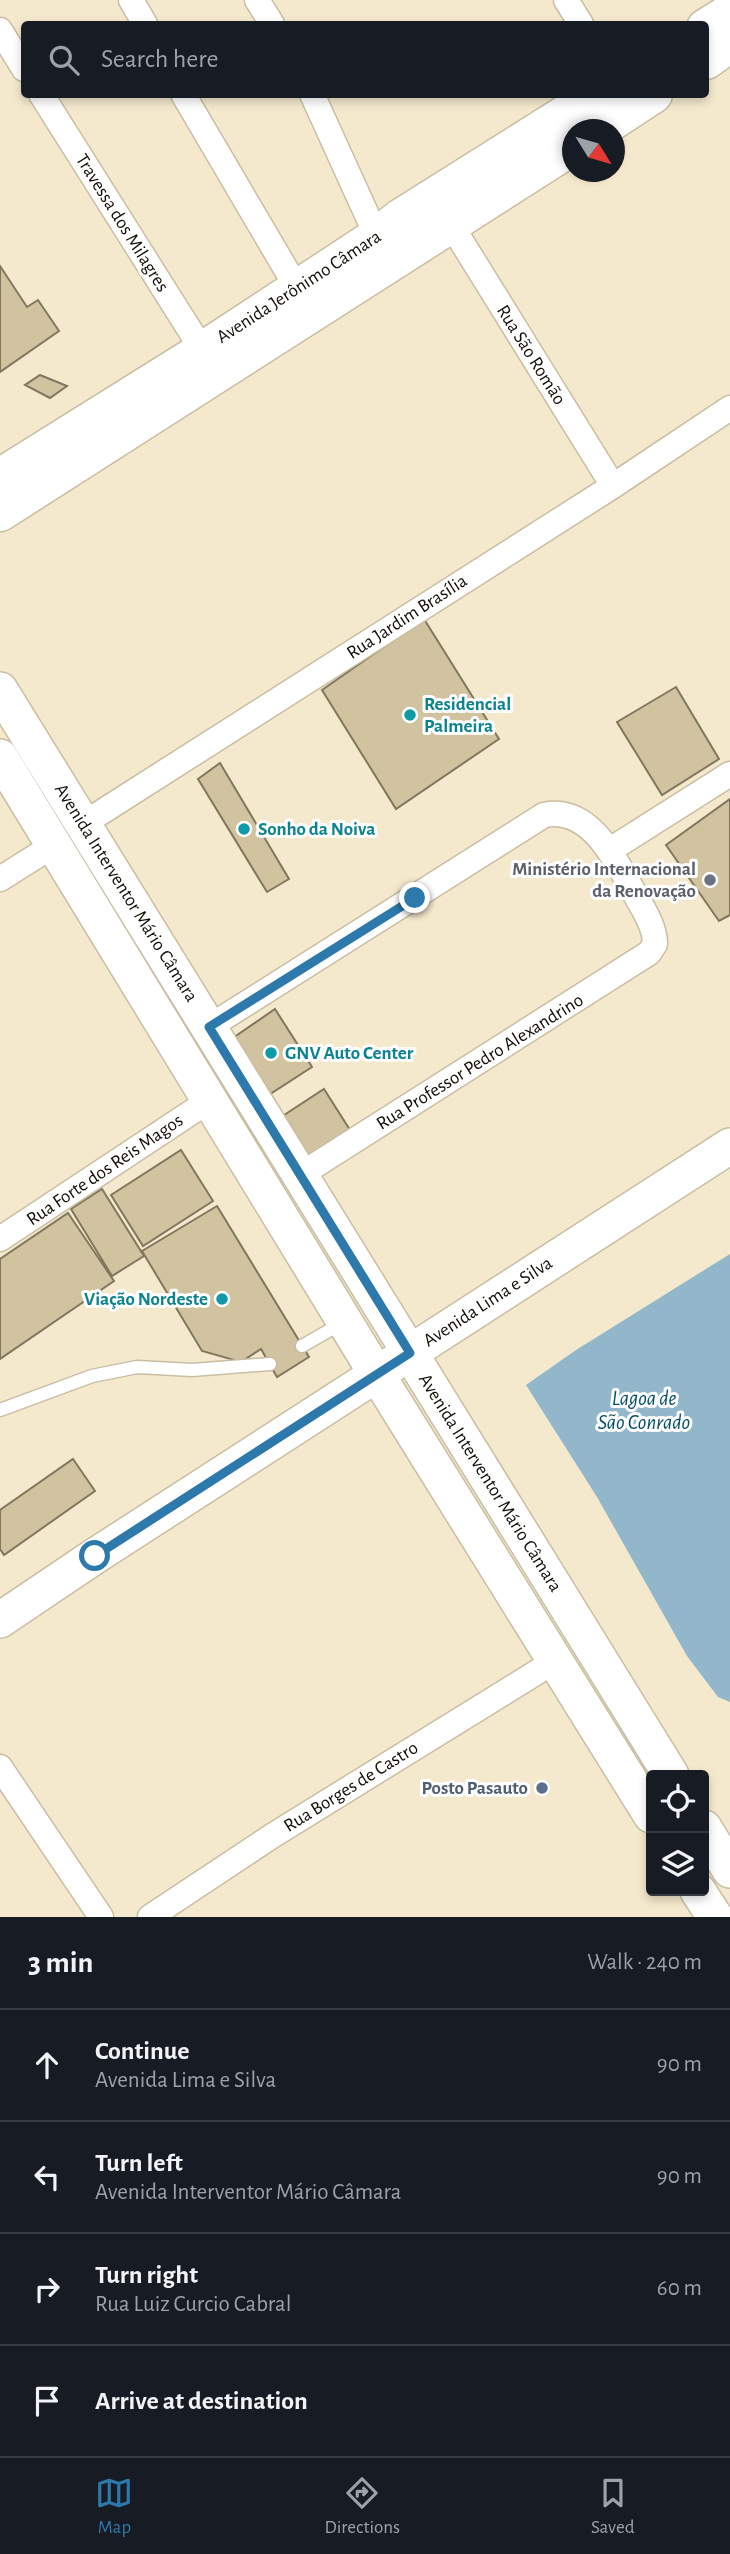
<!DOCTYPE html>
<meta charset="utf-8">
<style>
:root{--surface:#171b24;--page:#242831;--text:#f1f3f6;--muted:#9ea1a6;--line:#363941;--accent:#2d79ac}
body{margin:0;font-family:"Alegreya Sans",sans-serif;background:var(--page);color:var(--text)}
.controls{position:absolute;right:21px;bottom:21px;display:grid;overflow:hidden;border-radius:7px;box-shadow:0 4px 10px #0003}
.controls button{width:63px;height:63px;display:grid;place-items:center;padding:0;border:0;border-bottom:2px solid var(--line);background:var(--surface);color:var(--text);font:35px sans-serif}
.compass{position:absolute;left:562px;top:119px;width:63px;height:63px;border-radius:50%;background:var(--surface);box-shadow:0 4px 10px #0003;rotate:127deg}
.stop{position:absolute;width:21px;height:21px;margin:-16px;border:5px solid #2d79ac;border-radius:50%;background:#fff}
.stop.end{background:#2d79ac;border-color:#fff;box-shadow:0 2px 7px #0008}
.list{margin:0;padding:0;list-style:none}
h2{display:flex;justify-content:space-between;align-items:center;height:91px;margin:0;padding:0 28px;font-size:30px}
h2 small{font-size:23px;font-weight:400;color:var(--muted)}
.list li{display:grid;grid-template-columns:46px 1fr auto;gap:21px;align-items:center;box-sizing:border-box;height:112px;padding:0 28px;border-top:2px solid var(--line)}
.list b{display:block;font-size:26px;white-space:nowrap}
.list p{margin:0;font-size:23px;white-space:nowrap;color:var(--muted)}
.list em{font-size:23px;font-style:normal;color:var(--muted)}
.icon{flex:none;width:38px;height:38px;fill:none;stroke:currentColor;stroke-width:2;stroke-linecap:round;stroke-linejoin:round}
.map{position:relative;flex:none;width:730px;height:1917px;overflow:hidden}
.search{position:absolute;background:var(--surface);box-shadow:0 4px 10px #0003;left:21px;right:21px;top:21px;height:77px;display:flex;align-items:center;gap:18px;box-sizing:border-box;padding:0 24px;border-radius:7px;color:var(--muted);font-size:26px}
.sheet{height:539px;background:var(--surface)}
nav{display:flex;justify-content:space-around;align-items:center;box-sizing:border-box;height:98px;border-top:2px solid var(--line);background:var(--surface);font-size:19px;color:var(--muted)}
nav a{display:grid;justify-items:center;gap:4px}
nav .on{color:var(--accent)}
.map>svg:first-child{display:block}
.water{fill:#92b6ca}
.building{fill:#d1c3a0;stroke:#81775e;stroke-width:2}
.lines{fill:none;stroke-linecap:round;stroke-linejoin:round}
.lane-casing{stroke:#c9bea3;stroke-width:15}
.street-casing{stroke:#c9bea3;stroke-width:27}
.secondary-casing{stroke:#c9bea3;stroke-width:38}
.primary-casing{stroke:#c9bea3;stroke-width:41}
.lane{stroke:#fff;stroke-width:12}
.street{stroke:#fff;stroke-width:24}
.secondary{stroke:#fff;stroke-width:35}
.primary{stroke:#fff;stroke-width:38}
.route{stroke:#2d79ac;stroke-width:9}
.culture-dot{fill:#0f9aa8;stroke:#fff;stroke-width:2.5}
.worship-dot{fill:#6b7280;stroke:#fff;stroke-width:2.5}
.service-dot{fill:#5c6f8a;stroke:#fff;stroke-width:2.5}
.labels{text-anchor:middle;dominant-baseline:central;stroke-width:6;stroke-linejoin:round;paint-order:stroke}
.street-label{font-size:19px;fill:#100c04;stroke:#fff}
.culture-label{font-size:19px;font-weight:bold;fill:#0d838f;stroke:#fff;text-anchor:start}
.worship-label{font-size:19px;font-weight:bold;fill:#5b616d;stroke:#fff;text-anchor:end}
.service-label{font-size:19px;font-weight:bold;fill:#4e5e75;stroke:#fff;text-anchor:end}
.water-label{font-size:21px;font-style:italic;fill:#054e6a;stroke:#fff}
</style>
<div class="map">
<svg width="730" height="1917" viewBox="0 0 730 1917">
<rect width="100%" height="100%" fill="#f5e9cd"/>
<!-- water -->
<path class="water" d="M730,1254V1702L718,1697L687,1656L597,1497L526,1385L576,1350Z"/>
<!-- building -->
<path class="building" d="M0,266L27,307L38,300L59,331L0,372Z
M40,375L67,386L50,398L25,385Z
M424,619L499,739L396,809L322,690Z
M676,687L719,759L662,795L617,722Z
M220,763L289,879L267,892L198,779Z
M730,799V915L719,921L666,845Z
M275,1009L312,1067L264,1098L230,1040Z
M324,1089L350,1130L301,1163L275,1121Z
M181,1150L213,1201L143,1246L111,1195Z
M102,1189L144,1256L112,1276L71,1209Z
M217,1206L309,1357L277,1377L261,1349L241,1362L202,1351L142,1251Z
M68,1213L114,1281L0,1359V1259Z
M73,1459L95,1491L4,1555L0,1549V1510Z"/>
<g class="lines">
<defs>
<path id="lane" d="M302,1346L344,1322
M0,1410L92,1376L137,1367L192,1370L270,1364"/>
<path id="street" d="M131,0L145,24
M257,0L272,24
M566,0L581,24
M0,30L24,69
M41,94L203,351
M183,94L297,288
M312,94L377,237
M450,223L613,486
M83,824L613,486L730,408
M610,850L730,774
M0,879L54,845
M209,1027L544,815C591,805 616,862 635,894C643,909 655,926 655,944L649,953L300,1175
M0,1239L210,1100
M0,1767L101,1917
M150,1917L272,1836L555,1661"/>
<path id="secondary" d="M0,690L671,1775
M0,757L376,1373L651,1815
M0,1620L95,1556L730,1146
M704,1828L730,1870
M698,1891L715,1917"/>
<path id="primary" d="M706,28L730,13
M706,60L730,43
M598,130L653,94
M0,478L203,351L377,237L401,218L598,94
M0,512L572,146"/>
</defs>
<!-- lane casing -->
<use href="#lane" class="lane-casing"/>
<!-- street casing -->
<use href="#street" class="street-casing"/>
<!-- secondary casing -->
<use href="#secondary" class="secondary-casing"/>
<!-- primary casing -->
<use href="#primary" class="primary-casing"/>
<!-- lane -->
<use href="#lane" class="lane"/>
<!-- street -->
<use href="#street" class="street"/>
<!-- secondary -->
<use href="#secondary" class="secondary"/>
<!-- primary -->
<use href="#primary" class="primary"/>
</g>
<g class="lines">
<!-- route -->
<path class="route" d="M95,1556L410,1353L209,1027L415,898"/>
</g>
<!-- markers -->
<g class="culture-dot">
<circle cx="410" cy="715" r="7"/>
<circle cx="244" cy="829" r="7"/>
<circle cx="271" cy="1053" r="7"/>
<circle cx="222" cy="1299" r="7"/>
</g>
<circle class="worship-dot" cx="710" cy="880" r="7"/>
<circle class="service-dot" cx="542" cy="1788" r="7"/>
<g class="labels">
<!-- street labels -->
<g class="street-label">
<text transform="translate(122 223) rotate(58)">Travessa dos Milagres</text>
<text transform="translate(299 287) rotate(-33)">Avenida Jerônimo Câmara</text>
<text transform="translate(531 355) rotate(58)">Rua São Romão</text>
<text transform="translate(407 617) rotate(-33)">Rua Jardim Brasília</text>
<text transform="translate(126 893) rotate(58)">Avenida Interventor Mário Câmara</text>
<text transform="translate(480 1062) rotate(-32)">Rua Professor Pedro Alexandrino</text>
<text transform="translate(105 1170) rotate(-34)">Rua Forte dos Reis Magos</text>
<text transform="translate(488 1302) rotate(-33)">Avenida Lima e Silva</text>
<text transform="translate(490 1483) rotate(58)">Avenida Interventor Mário Câmara</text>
<text transform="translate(351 1787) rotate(-32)">Rua Borges de Castro</text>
</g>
<!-- culture labels -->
<g class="culture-label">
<text x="424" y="704">Residencial<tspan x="424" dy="22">Palmeira</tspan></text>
<text x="258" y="829">Sonho da Noiva</text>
<text x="285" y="1053">GNV Auto Center</text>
<text x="208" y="1299" text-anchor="end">Viação Nordeste</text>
</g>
<!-- worship labels -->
<g class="worship-label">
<text x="696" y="869">Ministério Internacional<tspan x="696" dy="22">da Renovação</tspan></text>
</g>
<!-- service labels -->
<g class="service-label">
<text x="528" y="1788">Posto Pasauto</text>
</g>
<!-- water labels -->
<g class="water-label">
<text x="644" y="1398">Lagoa de<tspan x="644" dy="24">São Conrado</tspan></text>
</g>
</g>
</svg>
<div class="controls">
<button><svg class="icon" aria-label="locate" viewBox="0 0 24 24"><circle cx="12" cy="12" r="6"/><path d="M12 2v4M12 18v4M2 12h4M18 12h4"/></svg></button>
<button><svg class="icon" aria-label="layers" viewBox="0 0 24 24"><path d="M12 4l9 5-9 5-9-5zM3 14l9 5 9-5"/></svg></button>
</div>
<svg class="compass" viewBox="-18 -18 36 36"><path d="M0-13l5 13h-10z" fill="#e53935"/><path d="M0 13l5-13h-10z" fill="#9ea1a6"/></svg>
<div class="stop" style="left:95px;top:1556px"></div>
<div class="stop end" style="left:415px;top:898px"></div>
<div class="search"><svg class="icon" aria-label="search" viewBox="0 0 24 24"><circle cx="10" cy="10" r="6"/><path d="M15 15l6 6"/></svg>Search here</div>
</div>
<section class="sheet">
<h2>3 min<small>Walk · 240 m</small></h2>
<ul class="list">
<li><svg class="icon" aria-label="ahead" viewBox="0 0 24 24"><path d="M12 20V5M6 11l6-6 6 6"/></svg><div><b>Continue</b><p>Avenida Lima e Silva</p></div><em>90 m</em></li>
<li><svg class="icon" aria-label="left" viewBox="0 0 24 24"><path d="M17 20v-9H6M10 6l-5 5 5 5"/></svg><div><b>Turn left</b><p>Avenida Interventor Mário Câmara</p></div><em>90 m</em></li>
<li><svg class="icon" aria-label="right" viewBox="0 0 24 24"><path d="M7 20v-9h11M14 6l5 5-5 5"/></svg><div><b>Turn right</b><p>Rua Luiz Curcio Cabral</p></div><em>60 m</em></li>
<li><svg class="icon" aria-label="arrive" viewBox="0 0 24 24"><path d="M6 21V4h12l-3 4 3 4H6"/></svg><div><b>Arrive at destination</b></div></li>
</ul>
</section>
<nav>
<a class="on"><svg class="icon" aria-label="map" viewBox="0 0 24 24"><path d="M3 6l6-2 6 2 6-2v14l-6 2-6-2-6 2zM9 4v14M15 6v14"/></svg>Map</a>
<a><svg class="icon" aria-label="directions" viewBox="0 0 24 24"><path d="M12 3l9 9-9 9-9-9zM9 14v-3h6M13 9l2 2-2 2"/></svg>Directions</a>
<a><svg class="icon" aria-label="saved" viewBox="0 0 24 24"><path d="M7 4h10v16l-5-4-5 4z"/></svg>Saved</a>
</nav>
